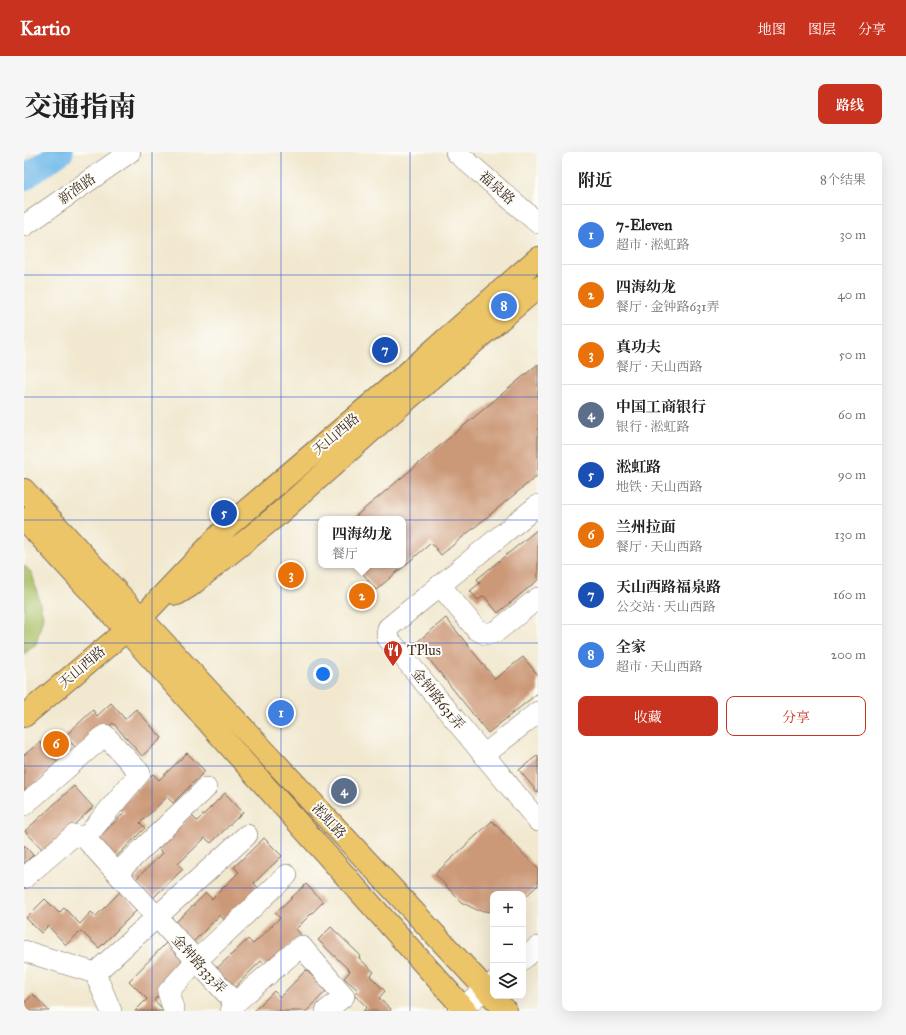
<!DOCTYPE html>
<html lang="zh">
<meta charset="utf-8">
<style>
:root{--surface:#fff;--page:#f6f6f6;--text:#222;--muted:#767676;--line:#e0e0e0;--accent:#c8321e}
body{margin:0;font-family:"IM FELL Great Primer","Noto Serif SC",serif;background:var(--page);color:var(--text)}
.controls{position:absolute;right:12px;bottom:12px;display:grid;overflow:hidden;border-radius:8px;box-shadow:0 4px 16px #0002}
.controls button{width:36px;height:36px;display:grid;place-items:center;padding:0;border:0;border-bottom:1px solid var(--line);background:var(--surface);color:var(--text);font:20px sans-serif}
.you{position:absolute;left:299px;top:522px;width:14px;height:14px;margin:-10px;border:3px solid #fff;border-radius:50%;background:#1a73e8;box-shadow:0 0 0 6px #1a73e833}
.badge{display:grid;place-items:center;width:26px;height:26px;border-radius:50%;background:var(--accent);color:#fff;font-size:13px;font-weight:700}
.pin{position:absolute;translate:-50% -50%;border:2px solid #fff;box-shadow:0 1px 4px #0006}
.popup{position:absolute;left:294px;top:364px;width:88px;height:52px;box-sizing:border-box;display:grid;place-content:center;border-radius:8px;background:var(--surface);filter:drop-shadow(0 1px 3px #0005);font-size:13px;white-space:nowrap;color:var(--muted)}
.popup b{font-size:15px;color:var(--text)}
.popup::after{content:'';position:absolute;left:50%;top:100%;margin-left:-8px;border:8px solid transparent;border-top-color:var(--surface)}
.list{margin:0;padding:0;list-style:none}
h2{display:flex;justify-content:space-between;align-items:center;height:52px;margin:0;padding:0 16px;font-size:17px}
h2 small{font-size:13px;font-weight:400;color:var(--muted)}
.list li{display:grid;grid-template-columns:26px 1fr auto;gap:12px;align-items:center;box-sizing:border-box;height:60px;padding:0 16px;border-top:1px solid var(--line)}
.list b{display:block;font-size:15px;white-space:nowrap}
.list p{margin:0;font-size:13px;white-space:nowrap;color:var(--muted)}
.list em{font-size:13px;font-style:normal;color:var(--muted)}
.actions{display:flex;gap:8px;padding:12px 16px}
.actions a{flex:1;padding:9px 0;border:1px solid var(--accent);border-radius:8px;text-align:center;font-size:14px;color:var(--accent)}
.actions .main{background:var(--accent);color:#fff}
.icon{flex:none;width:22px;height:22px;fill:none;stroke:currentColor;stroke-width:2;stroke-linecap:round;stroke-linejoin:round}
.map{position:relative;flex:none;width:514px;height:859px;overflow:hidden;border-radius:8px}
header{display:flex;align-items:center;gap:24px;box-sizing:border-box;height:56px;padding:0 20px;background:var(--accent);color:#fff}
header strong{font-size:19px}
nav{display:flex;gap:22px;margin-inline-start:auto;font-size:14px}
.intro{display:flex;align-items:center;justify-content:space-between;box-sizing:border-box;height:96px;padding:0 24px}
h1{margin:0;font-size:28px}
.button{padding:10px 18px;border-radius:8px;background:var(--accent);color:#fff;font-size:14px;font-weight:700}
main{display:flex;gap:24px;padding:0 24px}
aside{flex:1;background:var(--surface);border-radius:8px;box-shadow:0 4px 16px #0002}
.map>svg:first-child{display:block}
.green{fill:#a9c065;stroke:#727542}
.lines{fill:none;stroke-linecap:round;stroke-linejoin:round}
.river{stroke:#71bae9;stroke-width:25}
.building{fill:#cc9978}
.minor-casing{stroke:#7b6c5c;stroke-width:22}
.major-casing{stroke:#7b6c5c;stroke-width:24}
.minor{stroke:#fff;stroke-width:21}
.major{stroke:#edc569;stroke-width:22}
.grid{fill:none;stroke:#1d4ed8;stroke-width:1;stroke-opacity:0.55}
.labels{text-anchor:middle;dominant-baseline:central;stroke-width:4;stroke-linejoin:round;paint-order:stroke}
.street-label{font-size:14px;fill:#3b2a1e;stroke:#fdfcf7}
.poi-label{font-size:14px;fill:#3b2a1e;stroke:#fdfcf7;text-anchor:start}
</style>
<header>
<strong>Kartio</strong>
<nav><a>地图</a><a>图层</a><a>分享</a></nav>
</header>
<div class="intro"><h1>交通指南</h1><a class="button">路线</a></div>
<main>
<div class="map">
<svg width="514" height="859" viewBox="0 0 514 859">
<rect width="100%" height="100%" fill="#fdfcf7"/>
<filter id="ink" filterUnits="userSpaceOnUse"><feTurbulence type="fractalNoise" baseFrequency=".025" numOctaves="2"/><feDisplacementMap in="SourceGraphic" scale="8" xChannelSelector="R" yChannelSelector="G"/><feConvolveMatrix kernelMatrix="1 2 1 2 8 2 1 2 1" color-interpolation-filters="sRGB"/></filter>
<filter id="wash" filterUnits="userSpaceOnUse"><feTurbulence type="fractalNoise" baseFrequency=".012" numOctaves="4" result="noise"/><feDisplacementMap in="SourceGraphic" scale="16" xChannelSelector="R" yChannelSelector="G"/><feGaussianBlur stdDeviation="0.9" result="paint"/><feColorMatrix in="noise" values="0 0 0 0 0 0 0 0 0 0 0 0 0 0 0 0 0 1.4 0 .05"/><feComposite in="paint" operator="in"/></filter>
<g filter="url(#wash)">
<rect width="100%" height="100%" fill="#f1e8cf"/>
<!-- green -->
<path class="green" d="M0,413L8,421L19,464L12,492L0,502Z"/>
<g class="lines">
<!-- river -->
<path class="river" d="M0,26L37,0"/>
</g>
<g id="blocks">
<!-- building -->
<path class="building" d="M514,212V323L417,403L407,391L352,438L332,413H379V367H328Z
M514,377V428L474,461L460,444L454,448L446,439L456,431L453,427Z
M422,466L471,527L499,505L514,523V541L464,581L392,491Z
M87,551L101,567L112,557L138,586L118,604L89,571L80,579L52,596L41,584L69,558L73,564Z
M16,590L34,611L0,641V603Z
M163,601L181,619L149,651L143,645L116,671L121,676L91,706L73,687L101,660L95,655L129,622L135,628Z
M514,603V641L495,618Z
M50,634L69,655L21,700L1,679Z
M201,641L219,660L187,691L181,686L154,712L159,717L129,746L111,728L139,701L133,695L167,663L173,669Z
M468,669L514,717V733L499,747V742H469V760L453,758L437,750L411,722Z
M240,686L258,704L230,731L235,737L202,770L196,763L168,791L150,772L182,741L188,747L215,720L210,715Z
M0,693L9,703L0,712Z
M282,732L299,750L272,777L277,783L243,815L237,809L209,837L191,818L224,787L229,792L256,766L251,761Z
M96,740L114,757L75,796L57,779L42,793L24,774L17,781L2,766L21,747L35,761L40,756L56,772L67,760L72,764Z
M307,775L336,803L335,806L350,820L346,824L361,839L355,846L367,857L366,859H339L343,855L330,843L334,838L320,826L326,819L294,788Z
M144,789L162,807L142,836L130,848L141,859H111L123,847L105,829Z
M282,818L303,838L283,859H230L250,839L256,845Z
M9,842L25,859H0V851Z"/>
</g>
</g>
<g filter="url(#ink)">
<use href="#blocks" fill-opacity="0" stroke="#7b6c5c" stroke-width="1"/>
<g class="lines">
<defs>
<path id="minor" d="M432,0L514,71
M0,74L106,0
M416,433L452,477L462,482L473,479L514,446
M514,560L460,603L514,669
M460,603L363,485L364,476L514,353
M0,653L81,583L116,621L61,686
M93,721L182,636
M0,726L50,683L61,686L211,851L207,859
M0,799L71,821L223,683
M499,807L514,795
M71,821L87,859
M211,851L277,794L320,844L302,859
M150,859L144,840L172,809L263,723
M434,859L469,831"/>
<path id="major" d="M0,338L117,466L482,859
M0,367L102,478L442,859
M153,442L166,434L251,365L363,265L514,135
M0,564L117,466L204,374L381,223L514,106"/>
</defs>
<!-- minor casing -->
<use href="#minor" class="minor-casing"/>
<!-- major casing -->
<use href="#major" class="major-casing"/>
<!-- minor -->
<use href="#minor" class="minor"/>
<!-- major -->
<use href="#major" class="major"/>
</g>
</g>
<!-- grid -->
<path class="grid" d="M128,0V859M257,0V859M386,0V859M0,123H514M0,245H514M0,368H514M0,491H514M0,614H514M0,736H514"/>
<!-- icons -->
<defs>
<symbol id="restaurant-pin" viewBox="-11 -11 22 30"><path d="M0 17L-7.5 6A9.5 9.5 0 1 1 7.5 6Z" fill="#c8321e" stroke="#fdfcf7"/><path d="M-5-6h1v4h1v-4h1v4h1v-4h1v5L-1.5 .5V6h-2V.5L-5-1ZM5-6V6H3V1.5H1.5Q1.5-4 5-6Z" fill="#fff"/></symbol>
</defs>
<g fill-rule="evenodd">
<use href="#restaurant-pin" x="358" y="487" width="22" height="30"/>
</g>
<g class="labels">
<!-- street labels -->
<g class="street-label">
<text transform="translate(473 36) rotate(41)">福泉路</text>
<text transform="translate(53 37) rotate(-35)">新渔路</text>
<text transform="translate(312 282) rotate(-40)">天山西路</text>
<text transform="translate(58 515) rotate(-40)">天山西路</text>
<text transform="translate(414 547) rotate(51)">金钟路631弄</text>
<text transform="translate(305 669) rotate(47)">淞虹路</text>
<text transform="translate(175 812) rotate(48)">金钟路333弄</text>
</g>
<!-- poi labels -->
<g class="poi-label">
<text x="383" y="498">TPlus</text>
</g>
</g>
</svg>
<div class="controls">
<button>+</button>
<button>−</button>
<button><svg class="icon" aria-label="layers" viewBox="0 0 24 24"><path d="M12 4l9 5-9 5-9-5zM3 14l9 5 9-5"/></svg></button>
</div>
<div class="you"></div>
<div class="pin badge" style="left:257px;top:561px;background:#3f7fe0">1</div>
<div class="pin badge" style="left:338px;top:444px;background:#e8710a">2</div>
<div class="popup"><b>四海幼龙</b>餐厅</div>
<div class="pin badge" style="left:267px;top:423px;background:#e8710a">3</div>
<div class="pin badge" style="left:320px;top:639px;background:#5c6f8a">4</div>
<div class="pin badge" style="left:200px;top:361px;background:#1a4fb4">5</div>
<div class="pin badge" style="left:32px;top:592px;background:#e8710a">6</div>
<div class="pin badge" style="left:361px;top:198px;background:#1a4fb4">7</div>
<div class="pin badge" style="left:480px;top:154px;background:#3f7fe0">8</div>
</div>
<aside>
<h2>附近<small>8个结果</small></h2>
<ul class="list">
<li><span class="badge" style="background:#3f7fe0">1</span><div><b>7-Eleven</b><p>超市 · 淞虹路</p></div><em>30 m</em></li>
<li><span class="badge" style="background:#e8710a">2</span><div><b>四海幼龙</b><p>餐厅 · 金钟路631弄</p></div><em>40 m</em></li>
<li><span class="badge" style="background:#e8710a">3</span><div><b>真功夫</b><p>餐厅 · 天山西路</p></div><em>50 m</em></li>
<li><span class="badge" style="background:#5c6f8a">4</span><div><b>中国工商银行</b><p>银行 · 淞虹路</p></div><em>60 m</em></li>
<li><span class="badge" style="background:#1a4fb4">5</span><div><b>淞虹路</b><p>地铁 · 天山西路</p></div><em>90 m</em></li>
<li><span class="badge" style="background:#e8710a">6</span><div><b>兰州拉面</b><p>餐厅 · 天山西路</p></div><em>130 m</em></li>
<li><span class="badge" style="background:#1a4fb4">7</span><div><b>天山西路福泉路</b><p>公交站 · 天山西路</p></div><em>160 m</em></li>
<li><span class="badge" style="background:#3f7fe0">8</span><div><b>全家</b><p>超市 · 天山西路</p></div><em>200 m</em></li>
</ul>
<div class="actions"><a class="main">收藏</a><a>分享</a></div>
</aside>
</main>
